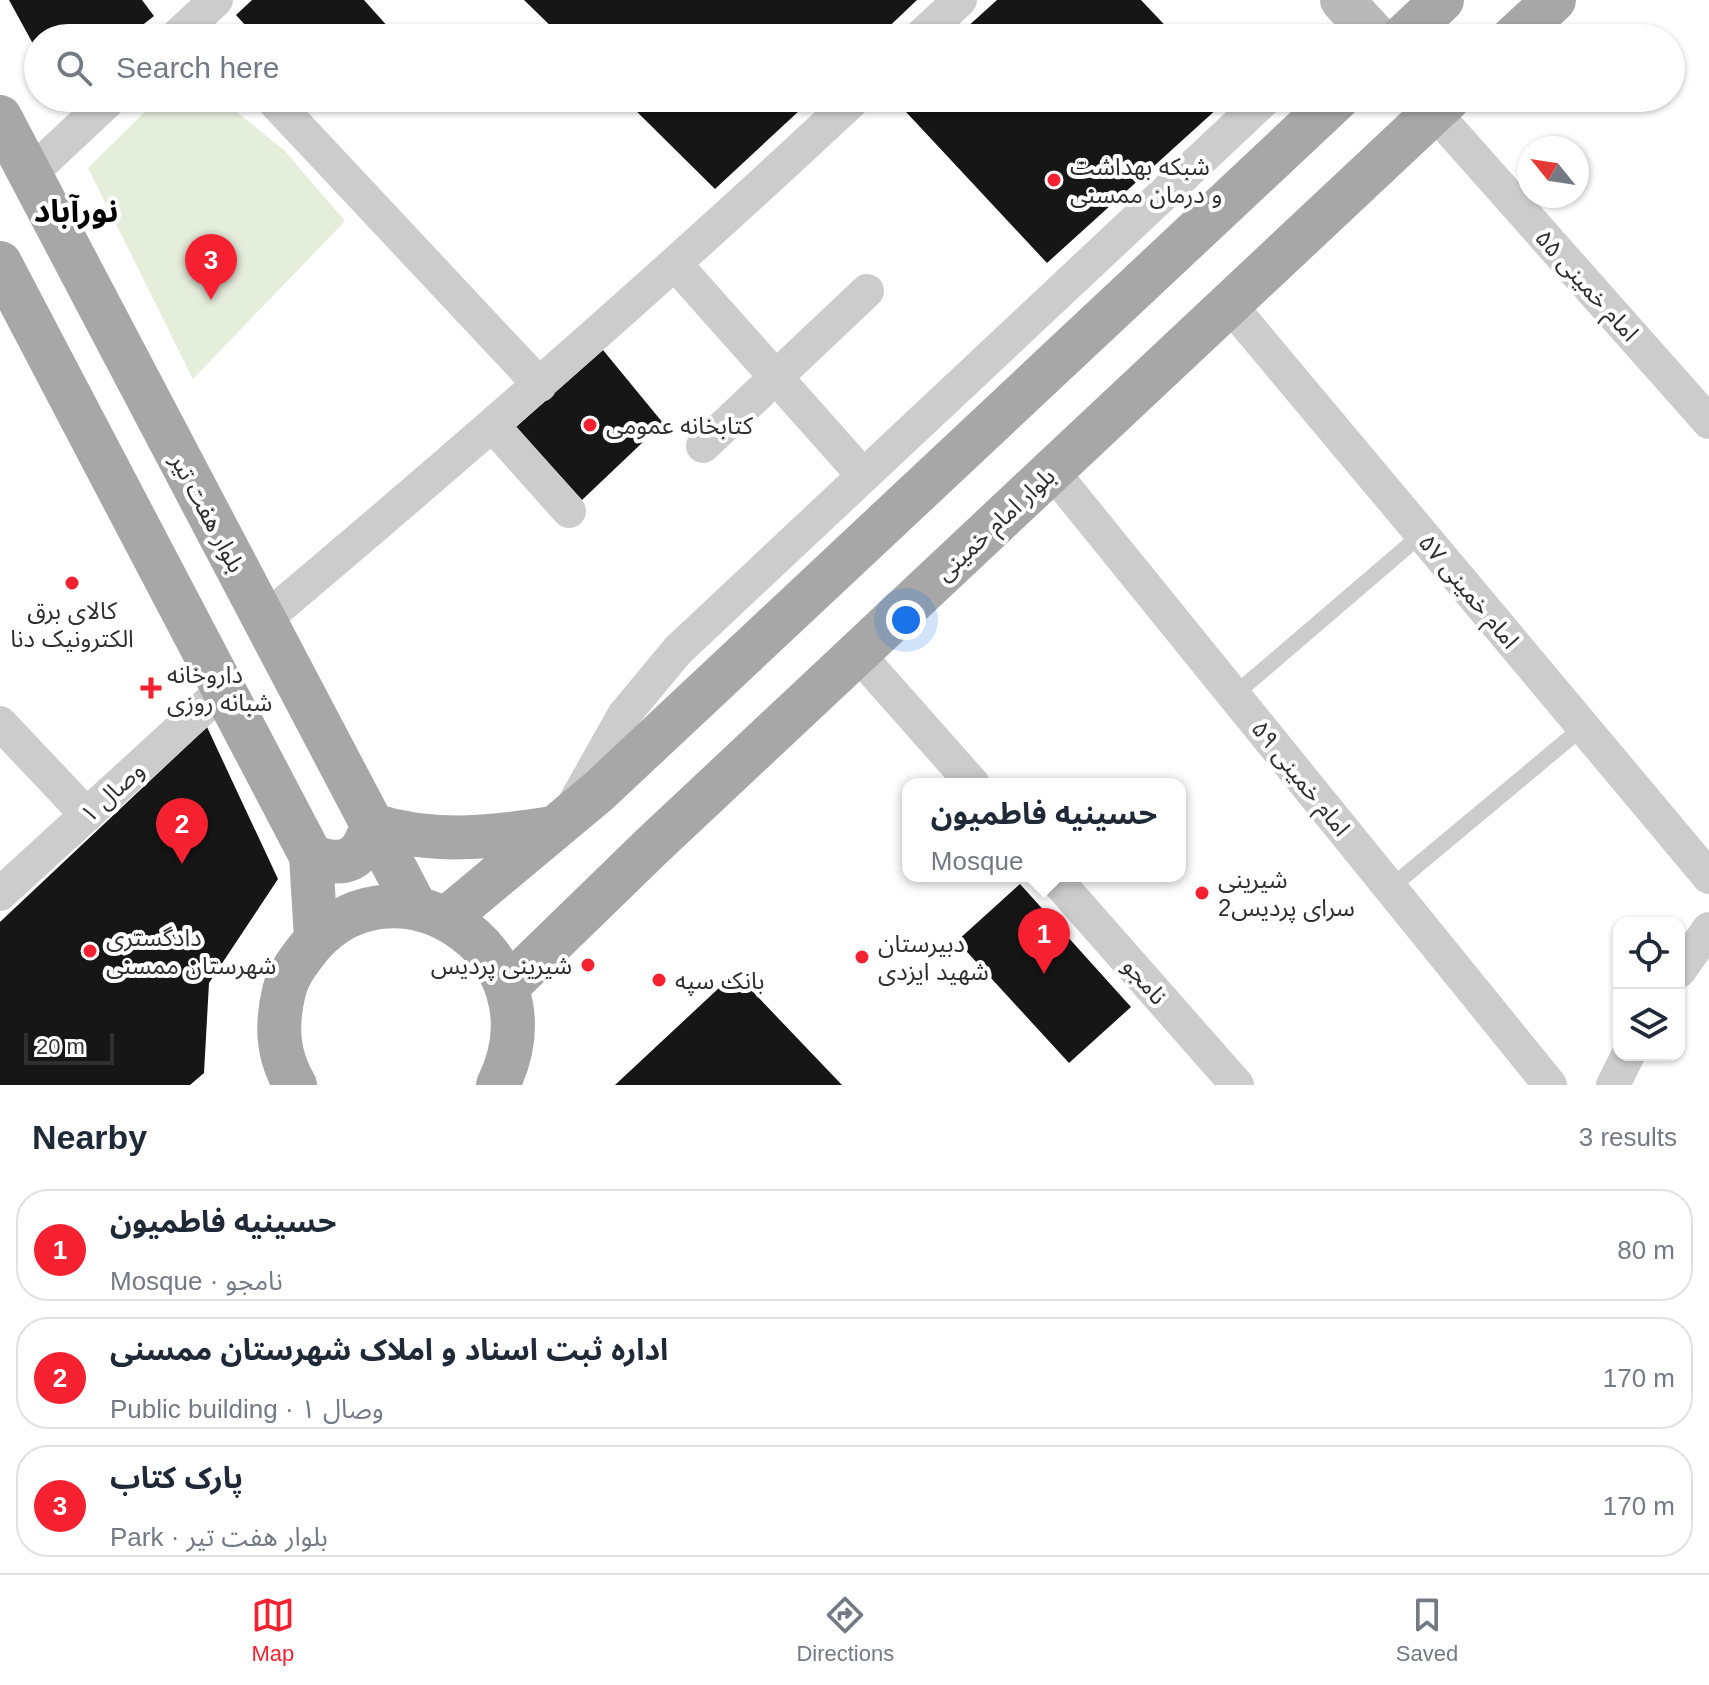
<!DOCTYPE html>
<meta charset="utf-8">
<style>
:root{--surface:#fff;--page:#f6f6f7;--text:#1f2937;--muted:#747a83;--line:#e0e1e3;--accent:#f52131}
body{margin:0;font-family:Arial,"Noto Sans Arabic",sans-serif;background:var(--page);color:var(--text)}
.controls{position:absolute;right:24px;bottom:24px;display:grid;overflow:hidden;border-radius:16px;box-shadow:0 2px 6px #0004}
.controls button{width:72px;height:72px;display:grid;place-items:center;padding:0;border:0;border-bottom:2px solid var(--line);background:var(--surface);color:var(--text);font:40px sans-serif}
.compass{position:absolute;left:1517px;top:136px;width:72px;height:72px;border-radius:50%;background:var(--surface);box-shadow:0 2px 6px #0004;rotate:300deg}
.scale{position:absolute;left:24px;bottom:20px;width:90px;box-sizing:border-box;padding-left:8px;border:4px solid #2f2f2f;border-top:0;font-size:22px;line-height:28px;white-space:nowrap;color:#2f2f2f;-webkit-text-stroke:6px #fff;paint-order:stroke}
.you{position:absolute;left:906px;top:620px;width:28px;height:28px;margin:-20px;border:6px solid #fff;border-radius:50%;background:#1a73e8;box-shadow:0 0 0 12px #1a73e833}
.badge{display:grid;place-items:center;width:52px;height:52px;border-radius:50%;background:var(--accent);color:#fff;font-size:26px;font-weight:700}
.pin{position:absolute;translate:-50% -66px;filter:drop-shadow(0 2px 4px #0008)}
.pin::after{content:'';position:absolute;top:42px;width:28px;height:24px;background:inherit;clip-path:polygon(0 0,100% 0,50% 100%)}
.popup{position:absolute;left:902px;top:778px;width:284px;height:104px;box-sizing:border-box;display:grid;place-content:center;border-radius:16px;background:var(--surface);filter:drop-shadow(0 2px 6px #0005);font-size:26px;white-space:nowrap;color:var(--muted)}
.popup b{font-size:30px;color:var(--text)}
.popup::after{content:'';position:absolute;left:50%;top:100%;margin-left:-16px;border:16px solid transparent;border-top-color:var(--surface)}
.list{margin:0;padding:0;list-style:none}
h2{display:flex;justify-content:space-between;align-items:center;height:104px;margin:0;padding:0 32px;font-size:34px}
h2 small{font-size:26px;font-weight:400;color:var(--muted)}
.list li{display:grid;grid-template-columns:52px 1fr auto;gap:24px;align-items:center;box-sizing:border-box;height:112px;margin:0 16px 16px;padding:0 16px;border:2px solid var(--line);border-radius:32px}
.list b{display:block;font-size:30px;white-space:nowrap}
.list p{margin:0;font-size:26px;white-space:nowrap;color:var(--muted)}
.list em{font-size:26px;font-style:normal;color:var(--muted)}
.icon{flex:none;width:44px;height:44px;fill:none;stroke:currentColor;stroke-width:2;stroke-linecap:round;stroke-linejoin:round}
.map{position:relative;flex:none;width:1709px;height:1085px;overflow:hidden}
.search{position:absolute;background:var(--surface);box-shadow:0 2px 6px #0004;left:24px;right:24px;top:24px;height:88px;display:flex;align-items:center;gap:20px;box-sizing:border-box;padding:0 28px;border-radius:44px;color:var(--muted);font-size:30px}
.sheet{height:488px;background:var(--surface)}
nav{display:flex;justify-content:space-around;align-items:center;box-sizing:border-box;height:112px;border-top:2px solid var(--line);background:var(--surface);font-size:22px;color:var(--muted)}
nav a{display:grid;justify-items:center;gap:4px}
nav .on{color:var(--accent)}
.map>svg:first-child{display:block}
.green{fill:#e5eddb}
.building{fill:#161616}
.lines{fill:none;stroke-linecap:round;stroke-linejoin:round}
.service{stroke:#ccc;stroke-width:16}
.minor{stroke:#ccc;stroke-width:34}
.secondary{stroke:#b9b9b9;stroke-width:44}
.primary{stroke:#a7a7a7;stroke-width:44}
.poi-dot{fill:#f52131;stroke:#fff;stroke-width:3}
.labels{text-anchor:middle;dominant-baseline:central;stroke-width:8;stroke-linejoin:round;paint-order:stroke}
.poi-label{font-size:24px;fill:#2f2f2f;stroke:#fff;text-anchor:start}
.street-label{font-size:24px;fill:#2f2f2f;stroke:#fff}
.district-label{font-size:32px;font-weight:bold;fill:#000;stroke:#fff}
</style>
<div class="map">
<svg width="1709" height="1085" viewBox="0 0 1709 1085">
<rect width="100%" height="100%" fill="#fff"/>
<!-- green -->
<path class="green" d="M159,98H219L284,150L345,221L193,379L88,168Z"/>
<!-- building -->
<path class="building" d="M9,0H142L154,16L126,38H38V53Z
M252,0H364L398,38H257L236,15Z
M524,0H917L877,38H563Z
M997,0H1141L1177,38H955Z
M312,98H331L321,107Z
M623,98H813L715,189Z
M893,98H1229L1047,263Z
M603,350L663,423L582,500L516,427Z
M207,727L278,879L209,983L204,1073L190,1085H0V922Z
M1020,884L1131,1007L1069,1063L957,941Z
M735,973L842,1085H615Z"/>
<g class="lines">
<!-- service -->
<path class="service" d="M1234,695L1422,534
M1390,888L1583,727"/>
<!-- minor -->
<path class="minor" d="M175,38L216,0
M919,38L960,0
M271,98L540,385
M1434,112L1709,422
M30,174L111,98
M676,265L862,474
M1229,304L1709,877
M494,427L569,511
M703,446L867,291
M1052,471L1550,1085
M264,620C466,450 663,278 855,98
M857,653L973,784
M0,723L87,815
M574,804L624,715L678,650L1266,98
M1053,876L1237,1085
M0,894L224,689
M1679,971L1709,929
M1613,1085L1628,1055"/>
<!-- secondary -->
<path class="secondary" d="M1342,0L1377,38"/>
<!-- primary -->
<path class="primary" d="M1402,38L1442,0
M1513,38L1554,0
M0,117L416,908
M0,263L311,856L316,938
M311,856C346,869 362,860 372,825C431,844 491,838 552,828
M447,918L599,791L1338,98
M508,986L651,847L1449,98
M295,1085C277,1055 276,1025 284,991C288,976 295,966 304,954C387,840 565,949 498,1085"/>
</g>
<!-- markers -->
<g class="poi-dot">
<circle cx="1054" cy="180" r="8"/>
<circle cx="590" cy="425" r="8"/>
<circle cx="72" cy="583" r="8"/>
<path d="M147 676h8v8h8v8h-8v8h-8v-8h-8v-8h8z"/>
<circle cx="1202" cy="893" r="8"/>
<circle cx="90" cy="951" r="8"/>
<circle cx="862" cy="957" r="8"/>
<circle cx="588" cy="965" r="8"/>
<circle cx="659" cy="980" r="8"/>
</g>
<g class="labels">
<!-- poi labels -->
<g class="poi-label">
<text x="1070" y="166">شبکه بهداشت<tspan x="1070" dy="28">و درمان ممسنی</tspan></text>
<text x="606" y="425">کتابخانه عمومی</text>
<text x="72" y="610" text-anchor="middle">کالای برق<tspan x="72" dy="28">الکترونیک دنا</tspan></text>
<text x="167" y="674">داروخانه<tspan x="167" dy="28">شبانه روزی</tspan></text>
<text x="1218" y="879">شیرینی<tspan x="1218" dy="28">سرای پردیس2</tspan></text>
<text x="106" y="937">دادگستری<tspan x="106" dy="28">شهرستان ممسنی</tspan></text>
<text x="878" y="943">دبیرستان<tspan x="878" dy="28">شهید ایزدی</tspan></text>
<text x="572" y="965" text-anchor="end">شیرینی پردیس</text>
<text x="675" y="980">بانک سپه</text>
</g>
<!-- street labels -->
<g class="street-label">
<text transform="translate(1587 285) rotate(48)">امام خمينی ۵۵</text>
<text transform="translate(208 513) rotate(62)">بلوار هفت تیر</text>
<text transform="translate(995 524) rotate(-43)">بلوار امام خمينی</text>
<text transform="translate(1469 591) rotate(50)">امام خمينی ۵۷</text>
<text transform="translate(1301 778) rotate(51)">امام خمينی ۵۹</text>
<text transform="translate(112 792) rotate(-43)">وصال ۱</text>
<text transform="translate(1145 981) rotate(49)">نامجو</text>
</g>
<!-- district labels -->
<g class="district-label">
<text x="76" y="211">نورآباد</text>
</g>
</g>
</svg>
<div class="controls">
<button><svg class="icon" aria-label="locate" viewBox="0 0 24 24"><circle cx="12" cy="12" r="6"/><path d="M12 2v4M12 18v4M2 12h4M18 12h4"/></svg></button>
<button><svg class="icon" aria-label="layers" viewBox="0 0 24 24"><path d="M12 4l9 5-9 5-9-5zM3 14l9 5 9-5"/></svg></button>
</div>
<svg class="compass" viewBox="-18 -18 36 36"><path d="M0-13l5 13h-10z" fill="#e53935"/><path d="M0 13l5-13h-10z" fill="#747a83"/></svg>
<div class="scale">20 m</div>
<div class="you"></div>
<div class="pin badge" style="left:1044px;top:974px">1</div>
<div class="popup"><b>حسینیه فاطمیون</b>Mosque</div>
<div class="pin badge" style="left:182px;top:864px">2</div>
<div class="pin badge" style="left:211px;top:300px">3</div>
<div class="search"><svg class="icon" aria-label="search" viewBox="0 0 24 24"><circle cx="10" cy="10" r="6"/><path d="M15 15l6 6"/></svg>Search here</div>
</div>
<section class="sheet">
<h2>Nearby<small>3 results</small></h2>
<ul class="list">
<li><span class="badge">1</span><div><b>حسینیه فاطمیون</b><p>Mosque · نامجو</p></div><em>80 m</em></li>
<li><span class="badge">2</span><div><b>اداره ثبت اسناد و املاک شهرستان ممسنی</b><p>Public building · وصال ۱</p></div><em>170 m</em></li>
<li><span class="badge">3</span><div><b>پارک کتاب</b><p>Park · بلوار هفت تیر</p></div><em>170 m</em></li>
</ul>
</section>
<nav>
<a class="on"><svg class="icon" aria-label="map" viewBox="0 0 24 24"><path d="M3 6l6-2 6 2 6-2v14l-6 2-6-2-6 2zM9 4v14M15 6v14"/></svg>Map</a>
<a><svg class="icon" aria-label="directions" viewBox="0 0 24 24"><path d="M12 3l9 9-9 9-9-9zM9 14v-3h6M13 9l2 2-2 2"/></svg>Directions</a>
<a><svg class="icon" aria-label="saved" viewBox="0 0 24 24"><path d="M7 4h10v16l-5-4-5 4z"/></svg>Saved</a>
</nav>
